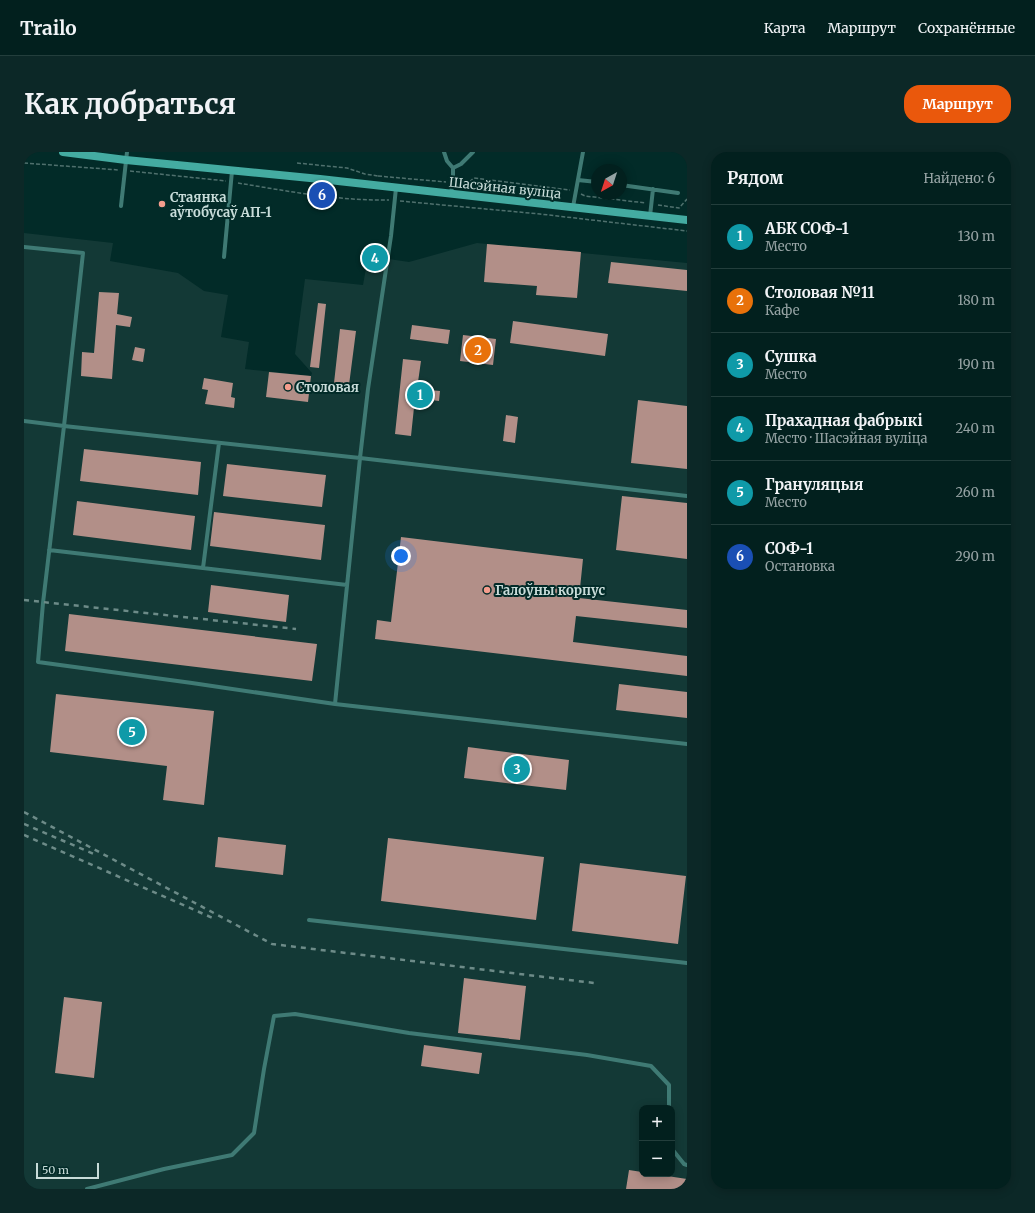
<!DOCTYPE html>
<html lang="ru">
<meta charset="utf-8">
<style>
:root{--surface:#02201e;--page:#0c2827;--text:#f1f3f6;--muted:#96a3a4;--line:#233e3c;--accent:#ea580c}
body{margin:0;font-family:Merriweather,serif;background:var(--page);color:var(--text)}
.controls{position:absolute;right:12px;bottom:12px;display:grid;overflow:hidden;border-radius:8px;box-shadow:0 2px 10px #0003}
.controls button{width:36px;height:36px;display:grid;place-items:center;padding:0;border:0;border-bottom:1px solid var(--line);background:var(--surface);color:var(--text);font:20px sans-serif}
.compass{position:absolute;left:567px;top:12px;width:36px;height:36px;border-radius:50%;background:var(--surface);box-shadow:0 2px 10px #0003;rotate:219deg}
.scale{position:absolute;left:12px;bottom:10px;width:63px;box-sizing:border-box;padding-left:4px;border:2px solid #c8dcd9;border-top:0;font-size:11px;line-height:14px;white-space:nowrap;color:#c8dcd9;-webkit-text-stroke:3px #022b28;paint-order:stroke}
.you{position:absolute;left:377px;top:404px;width:14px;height:14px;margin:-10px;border:3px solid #fff;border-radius:50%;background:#1a73e8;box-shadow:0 0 0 6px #1a73e833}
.badge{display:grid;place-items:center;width:26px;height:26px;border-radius:50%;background:var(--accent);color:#fff;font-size:13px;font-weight:700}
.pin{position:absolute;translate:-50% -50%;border:2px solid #fff;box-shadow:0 1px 4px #0006}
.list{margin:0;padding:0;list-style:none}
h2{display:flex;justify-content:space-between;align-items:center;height:52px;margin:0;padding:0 16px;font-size:17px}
h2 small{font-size:13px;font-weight:400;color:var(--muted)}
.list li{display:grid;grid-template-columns:26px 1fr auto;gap:12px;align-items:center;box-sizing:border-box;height:64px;padding:0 16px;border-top:1px solid var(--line)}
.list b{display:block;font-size:15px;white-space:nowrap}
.list p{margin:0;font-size:13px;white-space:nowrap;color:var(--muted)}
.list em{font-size:13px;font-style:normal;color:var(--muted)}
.map{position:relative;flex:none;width:663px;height:1037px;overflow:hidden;border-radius:16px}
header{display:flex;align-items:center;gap:24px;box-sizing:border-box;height:56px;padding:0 20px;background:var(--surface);border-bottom:1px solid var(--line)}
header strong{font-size:19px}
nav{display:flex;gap:22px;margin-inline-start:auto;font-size:14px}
.intro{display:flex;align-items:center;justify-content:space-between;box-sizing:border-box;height:96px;padding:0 24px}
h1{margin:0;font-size:28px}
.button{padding:10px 18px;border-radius:16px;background:var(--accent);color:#fff;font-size:14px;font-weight:700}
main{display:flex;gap:24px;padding:0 24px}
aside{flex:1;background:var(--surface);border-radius:16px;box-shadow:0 2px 10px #0003}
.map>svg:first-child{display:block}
.built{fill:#133936;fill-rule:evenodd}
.building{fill:#b28f88}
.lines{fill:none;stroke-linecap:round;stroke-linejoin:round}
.path{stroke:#4f706d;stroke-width:1.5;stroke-dasharray:4 2;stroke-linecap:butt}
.service{stroke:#3f7a74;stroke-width:4}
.secondary{stroke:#44aba1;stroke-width:8}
.rail{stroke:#6d8b88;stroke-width:2.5;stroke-dasharray:5 5;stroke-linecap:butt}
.poi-dot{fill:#f49d8d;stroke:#022b28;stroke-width:1.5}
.labels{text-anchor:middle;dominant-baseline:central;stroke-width:4;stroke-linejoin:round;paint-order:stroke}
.street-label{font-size:13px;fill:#c8dcd9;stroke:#022b28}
.poi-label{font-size:13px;font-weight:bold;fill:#c8dcd9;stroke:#022b28;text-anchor:start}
</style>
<header>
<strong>Trailo</strong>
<nav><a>Карта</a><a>Маршрут</a><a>Сохранённые</a></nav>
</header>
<div class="intro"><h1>Как добраться</h1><a class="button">Маршрут</a></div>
<main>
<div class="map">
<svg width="663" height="1037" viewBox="0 0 663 1037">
<rect width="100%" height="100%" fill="#022b28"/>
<!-- built -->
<path class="built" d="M0,81L89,91L86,109L154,121L180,139L204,143L197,185L225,190L221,217L287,224L288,221L271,202L281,127L339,133L344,105H346L347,96L358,98V106L385,110L453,91L663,111V1037H0ZM618,956H648V1022H618Z"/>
<!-- building -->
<path class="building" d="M463,92L557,100L553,146L512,143L513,134L460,130Z
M347,98L357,99L355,114L346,113Z
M587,110L663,118V139L584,131Z
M75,140L95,141L93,162L108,165L106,175L92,173L88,227L57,224L58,200L70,201Z
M294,151L302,152L295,216L286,215Z
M489,169L584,182L581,204L486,191Z
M388,173L426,178L424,192L386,187Z
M316,177L332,179L325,233L310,231Z
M439,183L472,187L469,213L436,209Z
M111,195L121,197L119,210L108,208Z
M379,207L397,209L393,237L416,239L415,249L391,246L387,284L371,282Z
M245,220L287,224L284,250L242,245Z
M180,226L209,231L207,245L211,246L210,256L181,252L184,238L178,237Z
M614,248L663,254V317L607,311Z
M482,263L494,265L491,291L479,289Z
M60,297L177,310L174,343L56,329Z
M203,312L302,323L298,355L199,344Z
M598,344L663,351V407L592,398Z
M53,349L171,364L167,398L49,383Z
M190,360L301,373L297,408L186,394Z
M377,385L559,407L555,446L663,458V476L552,464L549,490L663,504V524L351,487L353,468L367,470Z
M187,433L265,443L262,470L184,460Z
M45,462L293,492L288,529L41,499Z
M595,532L663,540V566L592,558Z
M32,542L190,559L180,653L139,648L143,614L26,600Z
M444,595L545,608L542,638L440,626Z
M194,685L262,693L259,723L191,715Z
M364,686L520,705L512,768L357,749Z
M556,711L662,724L654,792L548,779Z
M440,826L502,834L496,888L434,881Z
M40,845L78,850L70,926L31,921Z
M400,893L458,901L455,922L397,914Z
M605,1018L618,1020V1022H630L663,1027V1037H602Z"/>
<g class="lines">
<!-- path -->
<path class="path" d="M0,11L95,18
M273,11L323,16L341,22L354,24
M106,19L202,29
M354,24L422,30
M214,31C263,39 315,49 365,48
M434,31H444L450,26L546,38
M557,42L561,44L622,51
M376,49L516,62L663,79
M634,53L655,56L663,47"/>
<!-- service -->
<path class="service" d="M420,0L423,9L429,16V27L427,42
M429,16L437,12L449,0
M554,28L573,30
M597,33L654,41
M372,36L367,84L344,237L336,306L311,552L168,531L14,510L19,451L40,274L336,306L663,344
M97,54L103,0
M549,55L559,0
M626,64L629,37
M0,95L59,101L40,274L0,269
M200,105L208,19
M25,398L323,433
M179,416L195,291
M311,552L663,592
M285,768L663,811
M648,997L660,1012L663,1013
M63,1037L140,1017L208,1003L230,981L240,917L250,864L271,862L385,881L563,903L627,914L645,933V956"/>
<!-- secondary -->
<path class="secondary" d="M39,0L102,8L296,27L663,68"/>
<!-- rail -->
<path class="rail" d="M0,448L272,477
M0,660L248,792L570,831
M0,672L70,702
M0,683L191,767"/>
</g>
<!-- markers -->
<g class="poi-dot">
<circle cx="138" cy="52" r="4"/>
<circle cx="264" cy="235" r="4"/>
<circle cx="463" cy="438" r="4"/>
</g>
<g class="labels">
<!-- street labels -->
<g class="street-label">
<text transform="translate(481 36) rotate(6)">Шасэйная вуліца</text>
</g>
<!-- poi labels -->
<g class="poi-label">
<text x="146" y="45">Стаянка<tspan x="146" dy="15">аўтобусаў АП-1</tspan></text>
<text x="272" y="235">Столовая</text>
<text x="471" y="438">Галоўны корпус</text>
</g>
</g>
</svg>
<div class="controls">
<button>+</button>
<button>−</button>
</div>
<svg class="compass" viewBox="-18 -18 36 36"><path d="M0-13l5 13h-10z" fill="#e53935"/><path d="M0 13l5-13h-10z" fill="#96a3a4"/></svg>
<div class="scale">50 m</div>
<div class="you"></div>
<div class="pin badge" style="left:396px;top:243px;background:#0f9aa8">1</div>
<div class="pin badge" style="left:454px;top:198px;background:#e8710a">2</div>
<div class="pin badge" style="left:493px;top:617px;background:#0f9aa8">3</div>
<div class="pin badge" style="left:351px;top:106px;background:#0f9aa8">4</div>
<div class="pin badge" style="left:108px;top:580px;background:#0f9aa8">5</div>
<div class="pin badge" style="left:298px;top:43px;background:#1a4fb4">6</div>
</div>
<aside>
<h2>Рядом<small>Найдено: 6</small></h2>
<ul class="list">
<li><span class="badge" style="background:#0f9aa8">1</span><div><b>АБК СОФ-1</b><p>Место</p></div><em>130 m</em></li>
<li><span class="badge" style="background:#e8710a">2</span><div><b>Столовая №11</b><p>Кафе</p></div><em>180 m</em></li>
<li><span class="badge" style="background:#0f9aa8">3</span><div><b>Сушка</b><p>Место</p></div><em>190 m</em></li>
<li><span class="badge" style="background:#0f9aa8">4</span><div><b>Прахадная фабрыкі</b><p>Место · Шасэйная вуліца</p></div><em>240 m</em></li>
<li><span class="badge" style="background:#0f9aa8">5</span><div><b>Грануляцыя</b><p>Место</p></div><em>260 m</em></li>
<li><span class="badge" style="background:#1a4fb4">6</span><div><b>СОФ-1</b><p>Остановка</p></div><em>290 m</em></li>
</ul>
</aside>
</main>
